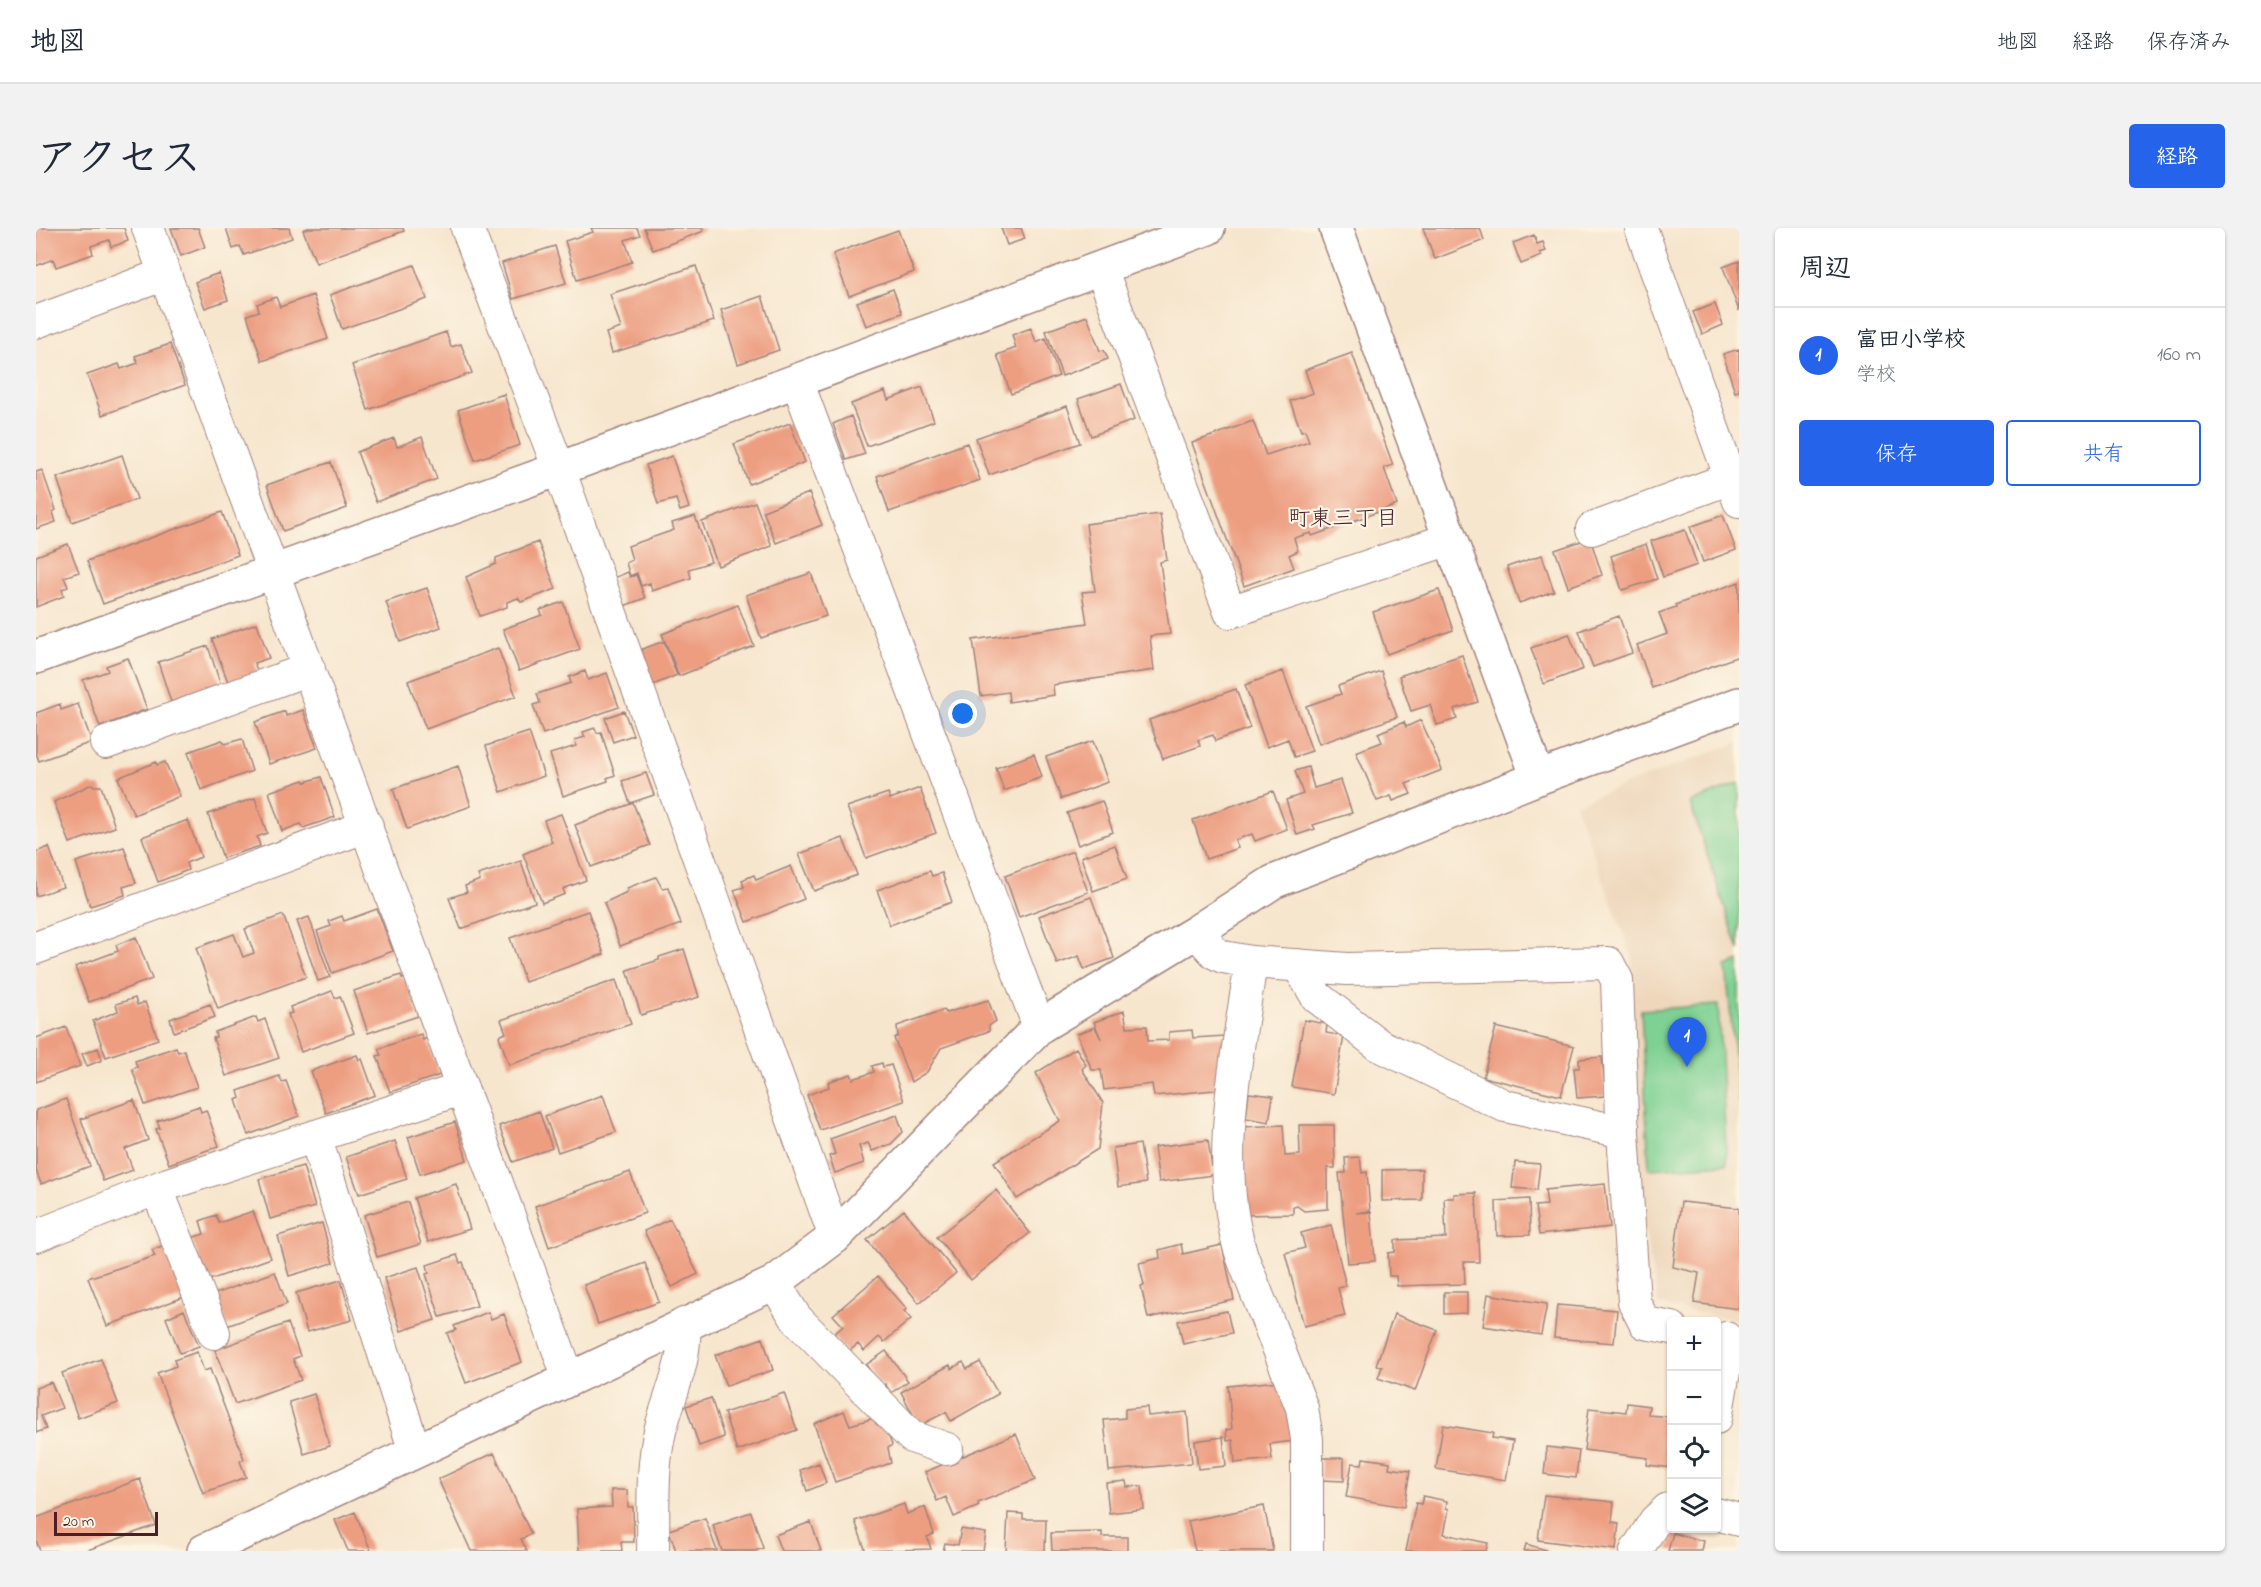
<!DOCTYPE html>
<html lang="ja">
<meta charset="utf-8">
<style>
:root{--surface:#fff;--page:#f2f2f3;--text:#1f2937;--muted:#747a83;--line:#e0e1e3;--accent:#2563eb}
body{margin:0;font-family:"Indie Flower","Klee One",sans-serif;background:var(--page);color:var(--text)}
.controls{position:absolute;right:18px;bottom:18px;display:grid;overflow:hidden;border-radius:6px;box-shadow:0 2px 4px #0004}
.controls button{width:54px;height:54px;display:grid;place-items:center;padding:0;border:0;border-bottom:2px solid var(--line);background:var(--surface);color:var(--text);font:30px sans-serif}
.scale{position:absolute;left:18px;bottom:15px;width:104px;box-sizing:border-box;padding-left:6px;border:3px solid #4a1f2b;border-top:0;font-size:16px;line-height:21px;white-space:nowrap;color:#4a1f2b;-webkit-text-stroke:4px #fcf5e5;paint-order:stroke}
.you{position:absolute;left:927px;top:486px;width:21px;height:21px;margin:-15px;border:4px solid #fff;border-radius:50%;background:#1a73e8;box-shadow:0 0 0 9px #1a73e833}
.badge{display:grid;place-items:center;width:39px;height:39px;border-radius:50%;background:var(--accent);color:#fff;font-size:20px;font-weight:700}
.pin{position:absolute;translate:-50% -50px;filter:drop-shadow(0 2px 3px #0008)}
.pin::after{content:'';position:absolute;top:32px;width:21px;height:18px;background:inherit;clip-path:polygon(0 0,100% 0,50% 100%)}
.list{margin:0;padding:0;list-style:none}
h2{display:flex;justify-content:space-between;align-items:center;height:78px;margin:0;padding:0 24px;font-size:26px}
h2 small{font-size:20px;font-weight:400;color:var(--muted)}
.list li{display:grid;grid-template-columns:39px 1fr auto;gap:18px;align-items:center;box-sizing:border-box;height:96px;padding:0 24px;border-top:2px solid var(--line)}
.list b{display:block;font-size:22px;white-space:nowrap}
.list p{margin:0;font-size:20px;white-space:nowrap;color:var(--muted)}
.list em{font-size:20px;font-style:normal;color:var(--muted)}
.actions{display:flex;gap:12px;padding:18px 24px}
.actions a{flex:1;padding:14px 0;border:2px solid var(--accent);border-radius:6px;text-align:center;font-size:21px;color:var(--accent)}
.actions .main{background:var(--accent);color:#fff}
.icon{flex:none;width:33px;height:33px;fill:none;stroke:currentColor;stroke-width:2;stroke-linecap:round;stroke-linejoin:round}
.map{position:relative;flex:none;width:1703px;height:1323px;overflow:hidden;border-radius:6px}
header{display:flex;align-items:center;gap:36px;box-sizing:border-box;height:84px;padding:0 30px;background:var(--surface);border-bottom:2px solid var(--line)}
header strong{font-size:28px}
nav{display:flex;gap:33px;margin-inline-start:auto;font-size:21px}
.intro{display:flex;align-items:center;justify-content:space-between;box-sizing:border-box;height:144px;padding:0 36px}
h1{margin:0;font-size:42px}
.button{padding:15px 27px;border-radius:6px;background:var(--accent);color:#fff;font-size:21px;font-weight:700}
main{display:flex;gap:36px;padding:0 36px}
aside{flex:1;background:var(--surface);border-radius:6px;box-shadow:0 2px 4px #0004}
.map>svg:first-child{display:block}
.built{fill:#eed7bb}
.green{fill:#7ed193;stroke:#64785f;stroke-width:1.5}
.building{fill:#ed9e81}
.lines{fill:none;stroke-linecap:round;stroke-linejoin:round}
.minor-casing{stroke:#a0827c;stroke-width:34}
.tertiary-casing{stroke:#a0827c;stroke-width:36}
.minor{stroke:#fff;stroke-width:32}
.tertiary{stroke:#fff;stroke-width:33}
.labels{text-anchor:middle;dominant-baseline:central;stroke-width:4.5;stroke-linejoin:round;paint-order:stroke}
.neighbourhood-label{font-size:22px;fill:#4a1f2b;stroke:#fcf5e5}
</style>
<header>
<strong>地図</strong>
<nav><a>地図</a><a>経路</a><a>保存済み</a></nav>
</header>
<div class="intro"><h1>アクセス</h1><a class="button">経路</a></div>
<main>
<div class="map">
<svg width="1703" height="1323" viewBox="0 0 1703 1323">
<rect width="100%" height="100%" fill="#fcf5e5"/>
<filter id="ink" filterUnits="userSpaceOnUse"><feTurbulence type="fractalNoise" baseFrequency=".0167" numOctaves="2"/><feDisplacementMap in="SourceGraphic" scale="12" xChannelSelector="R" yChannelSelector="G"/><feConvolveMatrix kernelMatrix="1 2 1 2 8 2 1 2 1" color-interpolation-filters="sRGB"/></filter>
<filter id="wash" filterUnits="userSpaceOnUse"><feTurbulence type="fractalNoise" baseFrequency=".008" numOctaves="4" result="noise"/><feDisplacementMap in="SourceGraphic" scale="24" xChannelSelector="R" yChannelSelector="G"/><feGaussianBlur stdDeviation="1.35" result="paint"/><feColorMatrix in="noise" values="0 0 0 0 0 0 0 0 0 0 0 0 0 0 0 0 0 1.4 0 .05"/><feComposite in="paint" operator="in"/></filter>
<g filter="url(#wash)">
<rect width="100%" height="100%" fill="#f7e6ce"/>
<!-- built -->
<path class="built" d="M1703,514V1092L1622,1077L1600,948L1596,729L1539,576Z"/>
<!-- green -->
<path class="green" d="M1703,555V722L1654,575Z
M1703,733V877L1690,738Z
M1682,777L1691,936L1613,941L1605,782Z"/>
<g id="blocks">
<!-- building -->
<path class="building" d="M0,0H88L92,13L75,19L73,12L55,18L57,26L20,39L17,31L0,38Z
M135,0H162L169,19L145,28Z
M190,0H253L256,10L208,27L204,18L197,21Z
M272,0H367L368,3L280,35L267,2Z
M555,0H601L604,7L589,12L596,34L541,52L529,13L557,4Z
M608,0H667L668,3L617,22Z
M965,0H985L989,11L971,17Z
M1387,0H1444L1448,12L1399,31Z
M862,2L878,44L813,68L797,26Z
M1498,7L1501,16L1507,14L1510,23L1504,25L1506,28L1485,36L1477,15Z
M519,18L530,55L477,71L466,35Z
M1703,33V83L1687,39Z
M378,37L391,71L306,101L294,67Z
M660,38L678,93L576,125L570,105L585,100L574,66Z
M183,45L192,72L169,80L159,54Z
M857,61L866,85L830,98L821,74Z
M277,67L292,111L226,133L211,87L223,83L221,76L240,69L244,79Z
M726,68L743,122L702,136L685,82Z
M1679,76L1687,97L1666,106L1657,84Z
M1051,88L1064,123L1068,122L1072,131L1026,148L1010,103Z
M995,100L1000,114L1010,110L1023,148L975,166L961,127L980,120L976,107Z
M410,104L415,119L425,116L436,145L332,182L316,137Z
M134,116L149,157L66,187L51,147L83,136L85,141L102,135L99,128Z
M1703,121V163L1699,164L1687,126Z
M1316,125L1357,237L1348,240L1361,277L1276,308L1275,305L1258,310L1262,323L1253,327L1258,340L1208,358L1156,215L1217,193L1230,227L1273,213L1269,202L1265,203L1254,173L1277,165L1269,142Z
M1085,156L1098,192L1055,208L1042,171Z
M886,159L898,193L831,218L815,176L849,163L852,172Z
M468,166L484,217L439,232L422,182Z
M1031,178L1044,215L953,247L940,210Z
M815,188L829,226L810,232L797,196Z
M754,195L769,234L713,256L698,216Z
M386,209L401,251L340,274L321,224L358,210L361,219Z
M931,215L944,252L853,284L841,248Z
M86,227L101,271L36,294L21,250Z
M636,228L653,280L644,283L640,271L622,276L610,237Z
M295,234L311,280L247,303L231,257Z
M6,242L20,282L17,284L20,294L0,301V244Z
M773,265L786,297L740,315L727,283Z
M719,274L736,318L682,338L666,294Z
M186,284L202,327L67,376L51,333Z
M1124,286L1131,332L1124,334L1134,406L1114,408L1118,442L1017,457L1018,467L973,474L972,464L945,468L937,412L1051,395L1046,364L1059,363L1050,296Z
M1687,287L1700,322L1667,334L1654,299Z
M659,288L675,334L653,341L655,350L616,363L614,355L605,358L601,345L594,348L590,335L596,332L592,318L638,302L636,295Z
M1649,302L1661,337L1627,349L1615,313Z
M1554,310L1566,347L1532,359L1519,322Z
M502,314L520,361L485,374L482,370L471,374V379L444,388L430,349L460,336V330Z
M32,316L43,344L28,349L32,359L26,361L28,368L0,379V328Z
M1610,316L1621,351L1586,362L1575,328Z
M1506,327L1518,363L1483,375L1471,339Z
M592,344L594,349L600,347L609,370L588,378L578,350Z
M775,345L790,388L725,410L710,367Z
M1703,354V428L1616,460L1601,417L1631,406L1623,385L1640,379L1639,377Z
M391,360L405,399L364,414L350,374Z
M1403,362L1417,402L1351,426L1337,384Z
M527,374L544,421L483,443L467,401L506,387L504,382Z
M702,377L718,418L643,448L626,406Z
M1583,388L1596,425L1557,439L1543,403Z
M221,395L233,430L218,435L222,444L192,454L176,411Z
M1533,406L1547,441L1508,456L1495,420Z
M628,413L641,447L617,457L604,422Z
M172,418L185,458L135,474L122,434Z
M462,420L480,468L390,501L372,453Z
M1426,427L1442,474L1418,481L1421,491L1401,497L1394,477L1375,483L1363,448Z
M92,430L111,481L64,499L47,452L72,443L70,438Z
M549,443L552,452L571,445L583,479L507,506L497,477L504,475L501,466L535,455L533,449Z
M1247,443L1276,523L1258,529L1252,511L1231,519L1209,457Z
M1345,443L1361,489L1283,516L1270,478L1305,466L1302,458Z
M1200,461L1214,500L1179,513L1177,507L1162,512L1164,518L1127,531L1113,492Z
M24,476L25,482L42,476L56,514L3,533L0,525V485Z
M267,482L281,520L233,536L219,494L249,483L250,488Z
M588,483L597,507L577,514L569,490Z
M1385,492L1406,542L1370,556L1375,566L1357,573L1355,568L1341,573L1320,524L1346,514L1342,505L1368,494L1370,499Z
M559,500L561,505L565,504L579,547L571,550L572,553L527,568L514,526L540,518L539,512L549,509L547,504Z
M493,504L508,548L465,564L450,518Z
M206,511L216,543L165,562L152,524L186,512L189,516Z
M1057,513L1072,554L1025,571L1010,529Z
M998,526L1006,549L968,563L960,540Z
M120,534L121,537L129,534L144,568L98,587L82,550Z
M422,538L435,578L371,601L357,561Z
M1272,539L1278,560L1305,552L1316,585L1277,597L1279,601L1261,607L1250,572L1267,566L1259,543Z
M610,545L618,567L594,575L586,553Z
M285,549L299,589L267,600L265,596L246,603L233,564L268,552L269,554Z
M56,556L58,558H65L79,599L34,615L18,574Z
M884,560L900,605L830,630L811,579L852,565L854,571Z
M1237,563L1251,601L1219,613L1216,606L1199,612L1202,620L1170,631L1157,592Z
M219,570L231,605L221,609L224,618L187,630L172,586Z
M1066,573L1077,604L1042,617L1031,585Z
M597,575L614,617L555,639L539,597Z
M525,586L550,652L527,661L529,666L506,675L487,626L516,614L508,592Z
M152,592L165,629L150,635L152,642L122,654L106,609Z
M807,610L821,647L778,663L763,626Z
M1079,617L1091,651L1057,663L1045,629Z
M13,619L27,659L0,668V624Z
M88,619L100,655L87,659L89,667L54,678L40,634Z
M1037,623L1052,664L983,689L969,648Z
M485,633L499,674L425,701L413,670L431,664L429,658L444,652L442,647Z
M755,638L768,671L711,694L698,662L708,659L706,652L718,647L720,652Z
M894,643L896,648L906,645L916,674L854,697L841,662Z
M620,649L626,660L632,659L645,696L584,718L568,675L591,664V660Z
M1055,669L1078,730L1048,741L1043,728L1021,736L1003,688Z
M341,681L357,723L296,745L281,703L295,698L293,693L306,688L308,693Z
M552,683L568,726L489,754L474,710Z
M247,687L270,749L182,781L160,720L198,706L207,729L218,725L209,701Z
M273,689L294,749L282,753L261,693Z
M100,709L116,751L53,774L39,739L82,723L80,717Z
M648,721L663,769L605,787L591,742L623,732V729Z
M365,747L366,751L370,750L382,788L332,805L318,763Z
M580,752L595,796L473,837L463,808L470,805L465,792Z
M296,763L299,770L304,768L318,805L265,824L252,786L256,785L254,779Z
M99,770L101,777L109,774L122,811L70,829L57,793L82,783L80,776Z
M952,772L960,793L953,798V803L905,820L891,844L875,854L858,810L862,808L861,798L908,782L910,785Z
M174,776L179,789L138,804L134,791Z
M1088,783L1091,799L1111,798L1112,813L1133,812V804L1156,802L1157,810L1189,808L1188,861L1118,868L1116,856L1068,862L1065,842H1056L1041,806L1059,799L1065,811L1058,794Z
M220,789L222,794L229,791L243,830L190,848L177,810L180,809L179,804Z
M1268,792L1291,796L1290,805L1308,808L1298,866L1256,859Z
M30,799L44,838L0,854V810Z
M1460,799L1538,818L1525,868L1447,849Z
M385,806L387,812L391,810L404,847L354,864L341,828L345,827L342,821Z
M140,819L142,824L148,822L161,859L109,877L96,841L101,839L99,833Z
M62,820L66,832L51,838L46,826Z
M1040,820L1050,837L1046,841L1067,875L1062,921L981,971L958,934L1024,893L1000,845Z
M321,827L323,832L326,831L339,867L290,885L275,843Z
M1566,829L1570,868L1541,870L1538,840H1543V831Z
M846,835L847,839L855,837L868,873L784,902L771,867L793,859L792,854L815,846L817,851L838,844L836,838Z
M243,848L246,854L250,853L263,888L212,907L200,872L204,870L202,863Z
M1213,865L1237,868L1233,894L1210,890Z
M567,867L580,904L522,924L509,888Z
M30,871L54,938L5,956L0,942V882Z
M98,872L112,912L89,921L97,942L67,953L45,891Z
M163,878L165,884L170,882L183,918L133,936L120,901L124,900L121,893Z
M503,883L516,920L477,934L463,898Z
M861,887L867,904L855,916L836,923L832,915L823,918L828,935L799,945L793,928L799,926L794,911Z
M419,894L431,932L384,946L372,909Z
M1247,897L1249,928L1264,927L1263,897H1298L1299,940H1292V981L1268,983L1261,978L1257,979V986L1209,987L1206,899Z
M1172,912L1177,947L1123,954L1118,919Z
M359,913L371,951L323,966L310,929Z
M1104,916L1110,955L1082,959L1077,920Z
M1324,929L1326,945L1331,944L1334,983L1320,985L1335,984L1339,1033L1312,1035L1303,945H1310L1309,930Z
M1479,934L1504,936L1501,962L1476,960Z
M267,938L279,979L234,991L223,951Z
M1386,941V972L1346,973V942Z
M594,944L609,985L513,1019L499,978Z
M420,956L434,1001L392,1014L378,970Z
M1569,956L1574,999L1503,1007L1499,978L1511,977L1509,962Z
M960,962L994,1005L935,1052L901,1009Z
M1440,965L1443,1034H1428L1429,1056L1361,1058L1360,1048H1353L1352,1025L1359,1024V1012L1410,1010L1408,970H1418V966Z
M1493,971L1494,1007L1461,1008L1460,973Z
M372,974L385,1016L341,1029L328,987Z
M1645,974L1703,980V1081L1658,1075L1663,1045L1637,1039Z
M868,982L920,1045L883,1075L831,1012Z
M217,983L235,1030L171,1053L155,1010L168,1006L164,993L180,987L183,995Z
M634,991L662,1046L636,1059L608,1003Z
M286,995L297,1035L253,1048L242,1008Z
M1295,997L1310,1058L1302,1060L1309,1088L1268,1098L1249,1025L1269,1020L1265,1005Z
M1145,1016L1147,1026L1186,1017L1198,1072L1112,1090L1105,1058L1108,1057L1103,1035L1124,1030L1123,1022Z
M128,1017L148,1069L71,1098L52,1050L119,1028L116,1022Z
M421,1027L424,1035L427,1034L441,1078L404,1089L390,1046L393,1045L391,1037Z
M609,1035L623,1074L562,1096L548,1057Z
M382,1039L399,1092L365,1103L348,1050Z
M239,1044L251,1076L191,1098L179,1066Z
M842,1048L871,1081L868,1083L875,1091L848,1114L843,1109L828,1123L822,1116L811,1125L796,1108L807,1098L797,1087Z
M305,1052L316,1092L271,1104L260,1065Z
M1408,1064H1431V1085L1408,1086Z
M1452,1066L1511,1076L1505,1107L1447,1098Z
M1521,1077L1581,1082L1578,1115L1518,1110Z
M148,1082L163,1118L144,1125L130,1090Z
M1191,1083L1196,1105L1147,1116L1142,1093Z
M452,1084L455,1091L468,1086L486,1134L430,1155L411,1105L420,1102L418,1098Z
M1358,1086L1401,1102L1379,1163L1342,1150L1346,1139L1340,1137Z
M252,1095L264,1128L257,1131L265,1152L199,1176L179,1122Z
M727,1110L737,1142L690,1158L679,1127Z
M850,1123L872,1153L855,1165L849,1156L846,1159L830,1137Z
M161,1124L168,1143L174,1141L208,1231L204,1233L210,1249L167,1265L121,1145L140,1138L138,1132Z
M65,1131L82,1175L42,1190L26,1145Z
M927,1134L931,1141L944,1134L962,1166L915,1193L910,1184L883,1198L865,1164L914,1137L915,1141Z
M1244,1153L1247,1175L1255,1174L1258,1213L1234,1216L1236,1231L1199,1235L1197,1212L1191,1213L1190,1202L1196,1201L1192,1158Z
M15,1154L26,1180L5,1188L10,1201L0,1205V1160Z
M748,1165L761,1202L701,1223L688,1185Z
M278,1166L294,1218L268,1226L253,1174Z
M675,1170L688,1209L663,1218L650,1178Z
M1591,1175L1613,1178L1612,1187L1636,1189V1240L1611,1237L1612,1230L1548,1222L1553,1180L1590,1184Z
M1111,1179L1112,1188L1151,1184L1156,1235L1073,1243L1068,1192L1089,1190V1181Z
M808,1183L814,1197L845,1188L856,1217L852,1220L855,1235L799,1254L778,1196Z
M1407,1197L1457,1205L1456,1210L1477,1213L1470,1252L1400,1241Z
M980,1206L999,1252L942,1275L943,1278L918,1289L910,1269L901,1273L889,1244Z
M1187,1209L1190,1238L1162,1241L1159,1213Z
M1511,1219L1543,1223L1540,1250L1508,1246Z
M458,1225L495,1306L485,1311L491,1323H435L402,1251Z
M1285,1230H1308V1253L1284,1252Z
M1327,1230L1354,1234L1353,1240L1374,1243L1368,1279L1310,1269L1316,1235L1326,1236Z
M783,1235L790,1255L771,1263L764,1242Z
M104,1251L120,1297L49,1323H4L0,1312V1290Z
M1090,1253L1091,1259L1106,1258L1108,1281L1073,1285L1070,1255Z
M575,1262H591L592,1279H597L598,1314H585L586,1323H543L541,1281L576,1279Z
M1508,1267L1578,1274L1576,1294L1583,1295L1580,1322L1502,1312Z
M1387,1268L1411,1273L1410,1280L1413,1281L1408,1306L1452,1315L1450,1323H1370L1380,1275L1385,1276Z
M868,1276L871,1286L889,1279L898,1306L891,1309L895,1321L825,1323L829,1321L819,1293Z
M1228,1278L1237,1323H1159L1152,1293Z
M319,1284L335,1323H312L299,1292Z
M715,1284L727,1320L719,1323H686L677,1297Z
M972,1285L987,1286V1291H1010L1009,1323H970Z
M669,1290L681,1323H640L633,1302Z
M775,1294L785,1323H745L739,1307Z
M925,1301L950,1305L947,1323H907L909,1315L922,1317Z
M1066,1304V1309H1091V1323H1016L1015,1305Z
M1637,1305L1668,1313L1666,1323H1632Z
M1490,1316L1510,1322V1323H1488Z"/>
</g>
</g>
<g filter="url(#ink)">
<use href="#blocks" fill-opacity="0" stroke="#a0827c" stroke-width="1.5"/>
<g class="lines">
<defs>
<path id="minor" d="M112,0C252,384 390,768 533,1151
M431,0L523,241L799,1009
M1605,0L1703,273
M1065,40L1194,384L1414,311
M0,94L129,46
M761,153L1003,799
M1556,301L1695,250
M70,515L273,441
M1160,704L1179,725L1187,729L1215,734L1311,741L1572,735L1581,752L1586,889L1598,1074L1609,1095L1636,1100
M0,720L331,598
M1215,734C1202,828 1176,936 1206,1028L1266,1180L1271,1211V1323
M1262,737L1281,769L1343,817L1469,878L1573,901L1587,899
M279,908L379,1224
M121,961L178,1105
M0,1008L132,956L425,861
M738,1055L760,1090L876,1209L911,1221
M1680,1190L1689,1138L1690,1110
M1680,1286L1703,1292
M617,1323C618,1284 615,1241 624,1203C633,1167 651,1134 648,1096
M1600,1323L1619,1293L1632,1281H1636"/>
<path id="tertiary" d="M1300,0L1502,550
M0,429L523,241L1172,0
M168,1323L738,1055L799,1009L1003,799L1160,704L1237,654L1502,550L1703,476"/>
</defs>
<!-- minor casing -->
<use href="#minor" class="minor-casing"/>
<!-- tertiary casing -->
<use href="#tertiary" class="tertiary-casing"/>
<!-- minor -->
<use href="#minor" class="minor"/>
<!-- tertiary -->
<use href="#tertiary" class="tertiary"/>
</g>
</g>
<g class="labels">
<!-- neighbourhood labels -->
<g class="neighbourhood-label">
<text x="1307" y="292">町東三丁目</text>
</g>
</g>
</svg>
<div class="controls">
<button>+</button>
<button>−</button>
<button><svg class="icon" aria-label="locate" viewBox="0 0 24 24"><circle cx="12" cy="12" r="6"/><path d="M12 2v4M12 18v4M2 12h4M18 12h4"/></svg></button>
<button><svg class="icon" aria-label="layers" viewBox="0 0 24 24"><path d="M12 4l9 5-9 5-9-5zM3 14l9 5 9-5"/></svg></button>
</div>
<div class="scale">20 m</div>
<div class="you"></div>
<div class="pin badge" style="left:1651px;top:839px">1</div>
</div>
<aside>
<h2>周辺<small></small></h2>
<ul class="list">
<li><span class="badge">1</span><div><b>富田小学校</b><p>学校</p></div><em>160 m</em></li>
</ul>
<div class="actions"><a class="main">保存</a><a>共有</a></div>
</aside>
</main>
